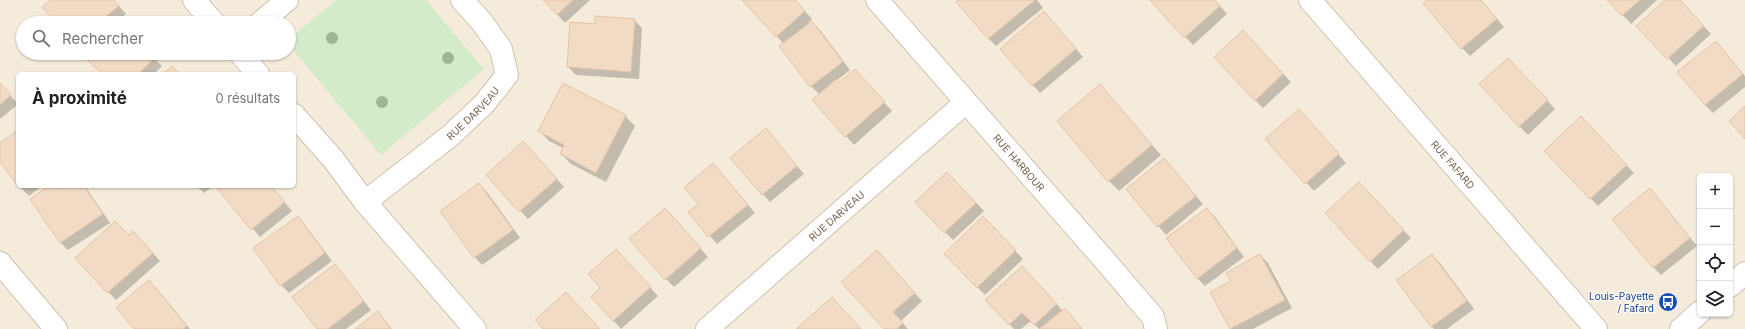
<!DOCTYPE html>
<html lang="fr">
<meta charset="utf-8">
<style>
:root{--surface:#fff;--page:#f2f2f2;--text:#202124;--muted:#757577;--line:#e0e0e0}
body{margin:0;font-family:Inter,sans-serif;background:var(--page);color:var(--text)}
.controls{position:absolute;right:12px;bottom:12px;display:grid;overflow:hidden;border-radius:6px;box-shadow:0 1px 3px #0004}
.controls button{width:36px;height:36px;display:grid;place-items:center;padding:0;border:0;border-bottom:1px solid var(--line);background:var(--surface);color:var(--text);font:20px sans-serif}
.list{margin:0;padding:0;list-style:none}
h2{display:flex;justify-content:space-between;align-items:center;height:52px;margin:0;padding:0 16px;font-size:17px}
h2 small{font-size:13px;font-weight:400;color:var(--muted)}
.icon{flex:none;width:22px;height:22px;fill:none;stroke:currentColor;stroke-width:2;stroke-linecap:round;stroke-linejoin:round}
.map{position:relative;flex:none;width:1745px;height:329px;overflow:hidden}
.search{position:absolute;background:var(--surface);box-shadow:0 1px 3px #0004;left:16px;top:16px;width:280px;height:44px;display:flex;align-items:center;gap:10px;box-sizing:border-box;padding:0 14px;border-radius:22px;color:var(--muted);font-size:15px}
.panel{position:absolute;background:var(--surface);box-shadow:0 1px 3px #0004;left:16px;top:72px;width:280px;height:116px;border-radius:6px}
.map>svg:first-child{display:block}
.residential{fill:#f4ebda;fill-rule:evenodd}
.green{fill:#d4ebc9}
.shadow{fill:#0003}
.building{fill:#f2dbc4;stroke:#e4c3a4}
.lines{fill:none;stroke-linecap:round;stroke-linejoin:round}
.minor-casing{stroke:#d0c1b0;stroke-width:24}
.tertiary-casing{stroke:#d0c1b0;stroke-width:24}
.minor{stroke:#fff;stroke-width:22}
.tertiary{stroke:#fff;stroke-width:22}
.tree{fill:#9eb590}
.labels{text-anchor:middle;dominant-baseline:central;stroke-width:3;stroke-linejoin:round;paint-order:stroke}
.street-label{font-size:10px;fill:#79624e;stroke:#fffbf3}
.transit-label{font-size:10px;fill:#164399;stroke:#fffbf3;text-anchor:end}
</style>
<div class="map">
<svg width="1745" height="329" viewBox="0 0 1745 329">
<rect width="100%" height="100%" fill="#fdf8ec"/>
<!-- residential -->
<path class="residential" d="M0,0H1745V329H0ZM23,23H289V53H23ZM18,74H294V186H18ZM1700,176H1730V314H1700Z"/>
<!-- green -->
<path class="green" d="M336,0H426L484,69L381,155L289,45V39Z"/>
<!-- shadow -->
<path class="shadow" d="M52,0H114L126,14L115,23H56Z
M544,0H590L565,23Z
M743,0H795L812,19L807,24L808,25L812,22L820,30L850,70L836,81L839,83L862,78L892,111L854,145L814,100L820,95L811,86L784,44Z
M960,0H1037L1043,8L996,46L988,38Z
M1151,0H1215L1227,14L1193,45Z
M1428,0H1481L1504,27L1470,56L1462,48Z
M1609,0H1657L1631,24Z
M1666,0H1680L1711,34L1676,66L1638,26Z
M634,20L642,28L639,79L576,75L568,67L596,25Z
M1052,21L1083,57L1040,93L1001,49Z
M1251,40L1291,82L1263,108L1255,100Z
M1716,42L1745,76V87L1713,113L1705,105Z
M93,53H149L162,66L154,74H103Z
M1516,67L1555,109L1528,135L1480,84Z
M0,84L18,104L0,119Z
M1100,86L1161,155L1119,191L1109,181Z
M625,116L635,126L606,182L571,164L561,154L563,148L549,141L540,131Z
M1307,119L1346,163L1314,191L1267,140Z
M1589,126L1634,173L1598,206L1546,151Z
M773,138L804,174L770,202L763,194Z
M531,150L564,187L528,219L487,175Z
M1164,159L1203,204L1166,235L1127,189Z
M713,164L755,213L717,244L689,212L700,204Z
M947,173L984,211L953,240L945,232Z
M479,184L487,192L520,238L482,265L475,257Z
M19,186H42L29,196Z
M51,186H57L60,189L64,186H85L110,223L68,250L60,242Z
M196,186H214L204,193Z
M216,186H271L292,211L260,237Z
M1650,190L1697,246L1661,275L1653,267Z
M1367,191L1411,238L1378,269L1370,261Z
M1207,209L1215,217L1244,257L1205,286L1197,278Z
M298,217L305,225L332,261L289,293L281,285Z
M673,217L708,257L674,287L666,279Z
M983,217L1023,259L985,295L945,254Z
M129,236L141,240L160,261L116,300L76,258Z
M1260,255L1268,263L1292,308L1253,329H1232L1212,293L1232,282Z
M1432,255L1440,263L1474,309L1447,329H1434L1397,280Z
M623,258L658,296L621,329L592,297L602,288Z
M884,259L922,301L901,321L908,329H885Z
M335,265L371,310L346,329H318Z
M1030,275L1063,311L1065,309L1082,329H1039L1031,321L1021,329H1014L986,300Z
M149,281L157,289L190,329H135Z
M378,313L392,329H356Z"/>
<!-- building -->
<path class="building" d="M51,0H114L119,6L98,23H55L42,7Z
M543,0H573L557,15Z
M742,0H795L805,11L776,37Z
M958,0H1035L988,39L956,2Z
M1150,0H1215L1220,6L1184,38Z
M1427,0H1481L1497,19L1461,49L1423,3Z
M1607,0H1640L1622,16Z
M1665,0H1680L1704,26L1667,59L1636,26Z
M1044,11L1076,49L1032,86L1000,49Z
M128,16L135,23H122Z
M595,16L635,19L631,72L567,67L570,22L595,24Z
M812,21L843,62L810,87L779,46Z
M1243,30L1283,74L1255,101L1214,57Z
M1716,41L1743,74L1705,105L1677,72Z
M92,53H150L155,58L138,74H102L86,59Z
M1508,58L1548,100L1519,127L1479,84Z
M172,66L179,74H162Z
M855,69L885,102L845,137L812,100L836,79L839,82Z
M0,83L11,95L0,105Z
M563,83L626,115L596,173L560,154L564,145L538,131Z
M1100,84L1152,145L1108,182L1057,121Z
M1745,106V139L1729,121Z
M1299,109L1339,154L1305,184L1265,139Z
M1581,116L1627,165L1590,199L1544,151Z
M766,128L797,166L762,195L730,158Z
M18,130V186L0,162V143Z
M523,141L557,179L519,212L486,175Z
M1164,158L1196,196L1157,227L1126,189Z
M713,163L748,205L708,237L688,212L698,204L684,187Z
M947,172L976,203L944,233L915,202Z
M1359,182L1404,230L1370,262L1325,213Z
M479,183L513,230L474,258L440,211Z
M49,186H57L59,189L63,186H84L103,214L60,243L30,199Z
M215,186H271L285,202L251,230Z
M1650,188L1690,238L1653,268L1612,219Z
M665,208L701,248L665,280L629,239Z
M1207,208L1237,248L1197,279L1166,238Z
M298,216L325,253L280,286L253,248Z
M983,216L1016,250L977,288L944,254Z
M115,221L129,235L133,231L153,253L107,293L75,258Z
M616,249L651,287L613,321L591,297L600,288L588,274Z
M877,250L915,293L893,312L903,323L897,329H884L841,282Z
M1260,254L1285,300L1230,329L1210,292L1231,281L1226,273Z
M1432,254L1467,301L1431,327L1396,280Z
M335,264L364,301L328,329H317L292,297Z
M1022,266L1057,304L1034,325L1022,313L1009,325L985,300Z
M149,280L187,326L183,329H134L116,307Z
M566,292L600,329H543L535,320Z
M832,297L861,329H796Z
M1065,308L1082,329H1039Z
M378,311L391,329H355Z"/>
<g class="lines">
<defs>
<g id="minor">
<path d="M194,0L214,23"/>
<path id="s1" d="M877,0L1107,263L1153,317L1156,329"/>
<path id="s2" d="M1310,0L1596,329"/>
<path d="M260,23L287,0"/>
<path d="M240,53L258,74"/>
<path d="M294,115L333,159L365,202L475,329"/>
<path id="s3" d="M365,202L450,136L484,104L507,75L501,49L481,21L462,0"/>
<path d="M0,263L56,329"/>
<path id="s4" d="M707,329L965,103"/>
</g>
<path id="tertiary" d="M1730,286L1745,273
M1681,329L1700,312"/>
</defs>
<!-- minor casing -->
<use href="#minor" class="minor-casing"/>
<!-- tertiary casing -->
<use href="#tertiary" class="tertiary-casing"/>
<!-- minor -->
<use href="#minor" class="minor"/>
<!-- tertiary -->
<use href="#tertiary" class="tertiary"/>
</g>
<!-- trees -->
<g class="tree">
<circle cx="332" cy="38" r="6"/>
<circle cx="448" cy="58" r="6"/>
<circle cx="382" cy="102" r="6"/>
</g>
<!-- icons -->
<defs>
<symbol id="bus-disc" viewBox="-11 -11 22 22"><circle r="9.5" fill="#1a4fb4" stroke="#fffbf3"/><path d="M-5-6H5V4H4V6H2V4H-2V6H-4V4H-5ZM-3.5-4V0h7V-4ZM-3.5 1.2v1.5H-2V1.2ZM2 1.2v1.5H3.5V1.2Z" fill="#fff"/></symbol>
</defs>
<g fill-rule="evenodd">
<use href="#bus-disc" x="1657" y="291" width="22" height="22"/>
</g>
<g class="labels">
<!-- street labels -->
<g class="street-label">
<text stroke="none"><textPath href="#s3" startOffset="140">RUE DARVEAU</textPath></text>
<text stroke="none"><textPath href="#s1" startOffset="216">RUE HARBOUR</textPath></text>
<text stroke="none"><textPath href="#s2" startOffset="218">RUE FAFARD</textPath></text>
<text stroke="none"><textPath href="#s4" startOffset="172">RUE DARVEAU</textPath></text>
</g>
<!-- transit labels -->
<g class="transit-label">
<text x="1654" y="296">Louis-Payette<tspan x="1654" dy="12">/ Fafard</tspan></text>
</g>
</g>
</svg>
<div class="controls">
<button>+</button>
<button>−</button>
<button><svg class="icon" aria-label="locate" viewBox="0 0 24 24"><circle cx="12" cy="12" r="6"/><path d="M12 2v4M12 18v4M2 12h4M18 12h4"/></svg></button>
<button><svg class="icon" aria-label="layers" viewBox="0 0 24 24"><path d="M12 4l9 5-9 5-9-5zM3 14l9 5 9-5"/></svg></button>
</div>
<div class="search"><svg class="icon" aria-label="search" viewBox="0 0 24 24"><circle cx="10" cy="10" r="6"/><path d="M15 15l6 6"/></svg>Rechercher</div>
<section class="panel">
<h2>À proximité<small>0 résultats</small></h2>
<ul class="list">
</ul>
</section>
</div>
